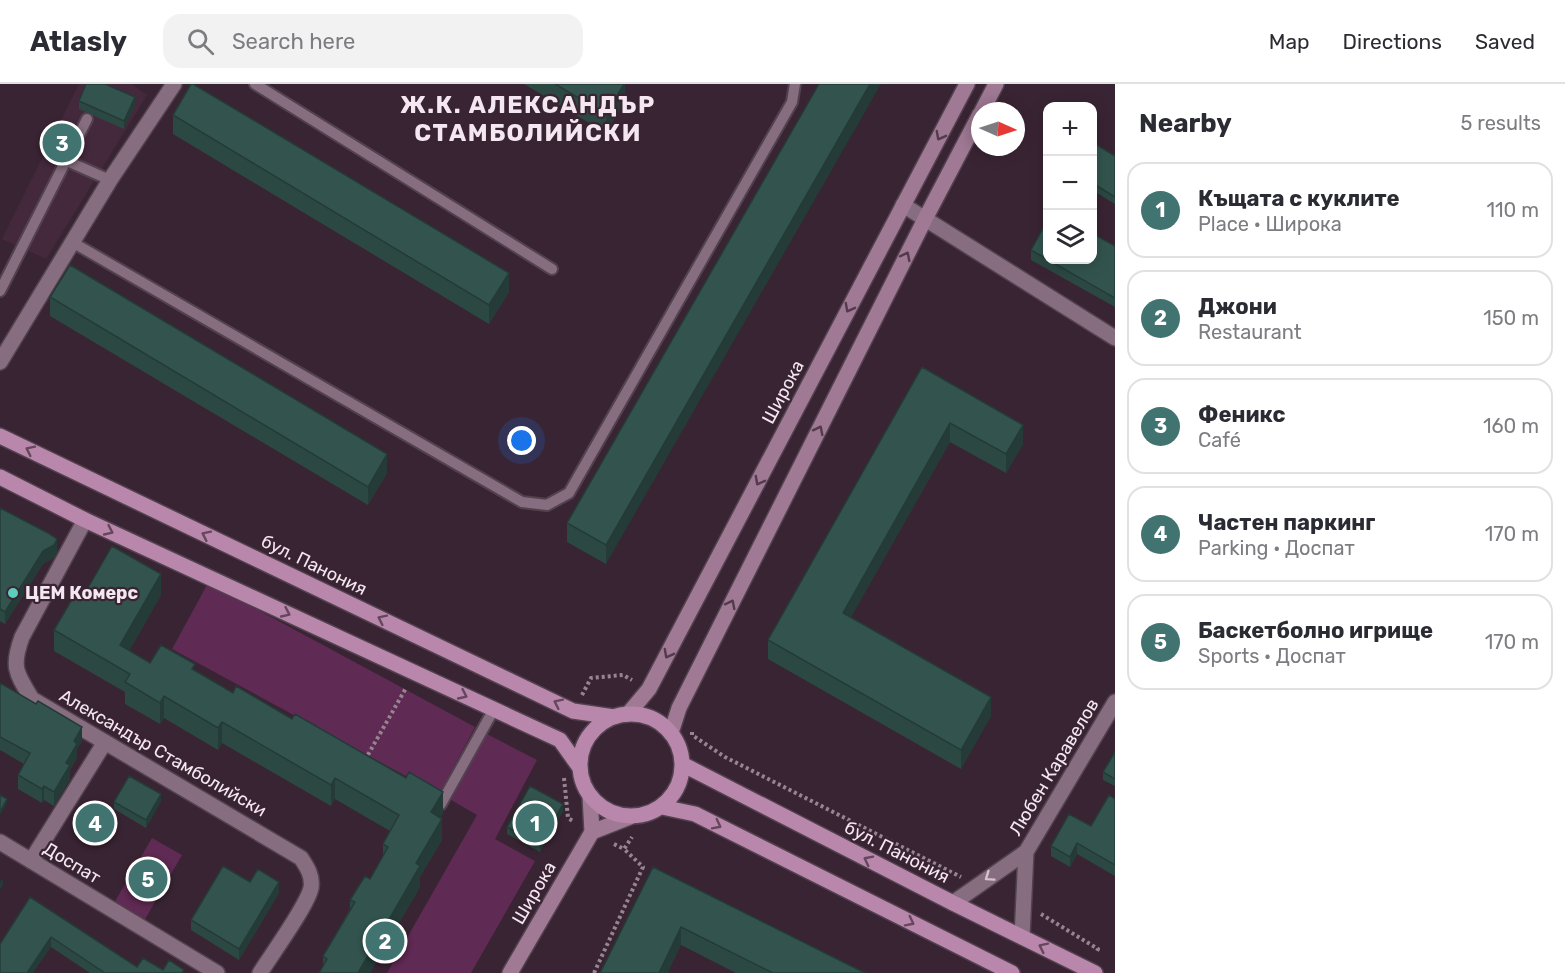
<!DOCTYPE html>
<meta charset="utf-8">
<style>
:root{--surface:#fff;--page:#f2f2f3;--text:#2b2b33;--muted:#7c7c81;--line:#e1e1e2;--accent:#417470}
body{margin:0;font-family:Rubik,sans-serif;background:var(--page);color:var(--text)}
.controls{position:absolute;right:18px;top:18px;display:grid;overflow:hidden;border-radius:12px;box-shadow:0 3px 15px #0003}
.controls button{width:54px;height:54px;display:grid;place-items:center;padding:0;border:0;border-bottom:2px solid var(--line);background:var(--surface);color:var(--text);font:30px sans-serif}
.compass{position:absolute;left:971px;top:18px;width:54px;height:54px;border-radius:50%;background:var(--surface);box-shadow:0 3px 15px #0003;rotate:93deg}
.you{position:absolute;left:522px;top:357px;width:21px;height:21px;margin:-15px;border:4px solid #fff;border-radius:50%;background:#1a73e8;box-shadow:0 0 0 9px #1a73e833}
.badge{display:grid;place-items:center;width:39px;height:39px;border-radius:50%;background:var(--accent);color:#fff;font-size:20px;font-weight:700}
.pin{position:absolute;translate:-50% -50%;border:3px solid #fff;box-shadow:0 2px 6px #0006}
.list{margin:0;padding:0;list-style:none}
h2{display:flex;justify-content:space-between;align-items:center;height:78px;margin:0;padding:0 24px;font-size:26px}
h2 small{font-size:20px;font-weight:400;color:var(--muted)}
.list li{display:grid;grid-template-columns:39px 1fr auto;gap:18px;align-items:center;box-sizing:border-box;height:96px;margin:0 12px 12px;padding:0 12px;border:2px solid var(--line);border-radius:18px}
.list b{display:block;font-size:22px;white-space:nowrap}
.list p{margin:0;font-size:20px;white-space:nowrap;color:var(--muted)}
.list em{font-size:20px;font-style:normal;color:var(--muted)}
.icon{flex:none;width:33px;height:33px;fill:none;stroke:currentColor;stroke-width:2;stroke-linecap:round;stroke-linejoin:round}
.map{position:relative;flex:none;width:1115px;height:889px;overflow:hidden}
header{display:flex;align-items:center;gap:36px;box-sizing:border-box;height:84px;padding:0 30px;background:var(--surface);border-bottom:2px solid var(--line)}
header strong{font-size:28px}
nav{display:flex;gap:33px;margin-inline-start:auto;font-size:21px}
.search{width:420px;height:54px;background:var(--page);display:flex;align-items:center;gap:15px;box-sizing:border-box;padding:0 21px;border-radius:18px;color:var(--muted);font-size:22px}
main{display:flex}
aside{flex:1;background:var(--surface)}
.map>svg:first-child{display:block}
.built{fill:#44293d}
.green{fill:#5f2a53}
.lines{fill:none;stroke-linecap:round;stroke-linejoin:round}
.lane-casing{stroke:#52414e;stroke-width:14}
.street-casing{stroke:#52414e;stroke-width:18}
.secondary-casing{stroke:#52414e;stroke-width:18}
.primary-casing{stroke:#52414e;stroke-width:18}
.path{stroke:#968591;stroke-width:4;stroke-dasharray:3 3;stroke-linecap:butt}
.lane{stroke:#866d7f;stroke-width:10}
.street{stroke:#866d7f;stroke-width:15}
.secondary{stroke:#a07a95;stroke-width:15}
.primary{stroke:#b987ab;stroke-width:15}
.wall{fill:#2c4843}
.shaded-wall{fill:#243b37}
.building{fill:#33544e;stroke:#243b37;stroke-width:1.5}
.oneway{stroke:#533a4c}
.oneway2{stroke:#66475d}
.oneway3{stroke:#d4c2cf}
.poi-dot{fill:#5ccebb;stroke:#392433;stroke-width:2}
.labels{text-anchor:middle;dominant-baseline:central;stroke-width:4.5;stroke-linejoin:round;paint-order:stroke}
.street-label{font-size:18px;fill:#f5e7f1;stroke:#392433}
.poi-label{font-size:18px;font-weight:bold;fill:#f5e7f1;stroke:#392433;text-anchor:start}
.district-label{font-size:24px;font-weight:bold;letter-spacing:1.5px;fill:#f5e7f1;stroke:#392433}
</style>
<header>
<strong>Atlasly</strong>
<div class="search"><svg class="icon" aria-label="search" viewBox="0 0 24 24"><circle cx="10" cy="10" r="6"/><path d="M15 15l6 6"/></svg>Search here</div>
<nav><a>Map</a><a>Directions</a><a>Saved</a></nav>
</header>
<main>
<div class="map">
<svg width="1115" height="889" viewBox="0 0 1115 889">
<rect width="100%" height="100%" fill="#392433"/>
<!-- built -->
<path class="built" d="M79,0H132L147,11L46,175L2,155Z"/>
<!-- green -->
<path class="green" d="M208,499L475,643L439,710L172,565Z
M487,650L537,676L495,755L535,777L471,889H387L477,731L451,716Z
M152,754L182,771L144,837L114,819Z"/>
<g class="lines">
<defs>
<path id="lane" d="M255,0L552,185
M67,77L110,96
M72,158L522,418L547,421L569,409L792,18L795,0
M0,207L87,35
M441,720L494,625"/>
<path id="street" d="M903,121L1115,254
M0,278L110,96L174,0
M85,436L22,553C11,583 16,589 32,615L301,774C307,783 313,792 311,804C307,822 272,870 260,889
M0,758L217,889
M31,777L105,658
M953,819L1026,768L1115,618
M1022,853L1026,768"/>
<path id="secondary" d="M982,27L996,0
M628,630L649,605L967,0
M671,649L679,624L925,135L980,30
M592,748L630,733
M510,889L592,748L590,713"/>
<path id="primary" d="M0,352L573,627L614,633
M0,393L85,436L560,656L580,684
M580 681a51 51 0 1 1 102 0a51 51 0 1 1-102 0Z
M682,680L953,819L1095,889
M662,723L695,730L1012,889"/>
</defs>
<!-- lane casing -->
<use href="#lane" class="lane-casing"/>
<!-- street casing -->
<use href="#street" class="street-casing"/>
<!-- secondary casing -->
<use href="#secondary" class="secondary-casing"/>
<!-- primary casing -->
<use href="#primary" class="primary-casing"/>
<!-- path -->
<path class="path" d="M582,611L591,594L623,591L632,596
M692,648V651L725,673L961,793
M365,676L406,604
M564,694L568,734L573,737
M614,760L624,765L632,753
M1041,830L1098,865L1096,869
M594,889L643,783L624,765"/>
<!-- lane -->
<use href="#lane" class="lane"/>
<!-- street -->
<use href="#street" class="street"/>
<!-- secondary -->
<use href="#secondary" class="secondary"/>
<!-- primary -->
<use href="#primary" class="primary"/>
</g>
<!-- wall -->
<path class="wall" d="M524,0H625V17L606,49Z
M819,0L606,480L567,458V439Z
M79,17L135,21L124,45L79,25Z
M173,31L509,208L489,240L173,50Z
M1092,58L1115,72V120L1092,106Z
M1115,162V223L1031,176V166Z
M50,213L387,389L368,421L50,232Z
M922,283L1023,360L1006,389L950,358L851,533L991,632L961,685L768,575V556Z
M0,424L57,468L54,474L43,480L5,540L0,537Z
M161,511L129,567L150,579L195,587L443,729L440,734L442,756L420,793V803L370,889H319L323,882V872L350,825V816L370,795L383,773V760L390,747L335,715L331,722L222,659L218,666L164,634L160,640L125,620V608L54,567V546Z
M0,599L82,657L77,665V674L70,686V695L54,722L44,716L42,719L18,705V691L24,680L0,666Z
M1115,668V702L1103,696V688Z
M1115,715V792L1077,770L1070,783L1051,772V762L1091,742Z
M161,717L146,744L114,725V718Z
M563,727L540,768L507,750V743Z
M653,783L865,889H736L681,861Z
M250,798L279,809L239,876L191,846V836Z
M30,813L137,883L184,889H90L51,863Z"/>
<!-- shaded-wall -->
<path class="shaded-wall" d="M624,0H625V17L606,49V30Z
M870,0H881L606,480V461Z
M135,13V21L124,45V37Z
M509,189V208L489,240V221Z
M950,339V358L843,547V529Z
M1023,341V360L1006,389V370Z
M387,370V389L368,421V403Z
M57,455V468L54,474L43,480L5,540V528L43,467Z
M161,490V511L120,583V561Z
M164,612V634L160,640V619Z
M991,613V632L961,685V666Z
M222,638V659L218,666V644Z
M82,643V657L77,665V674L70,686V695L54,722V708L66,679L74,657Z
M335,694V715L331,722V701Z
M44,702V716L42,719V705Z
M443,708V729L431,750V728Z
M161,710V717L146,744V736Z
M7,715V719L0,731V728Z
M563,720V727L540,768V761Z
M442,735V756L420,793V803L370,889H358L416,779Z
M1077,759V770L1070,783V773Z
M3,794V801L0,806V798Z
M279,798V809L239,876V865Z
M681,843V861L668,889H659Z
M51,853V863L33,889H27Z"/>
<!-- building -->
<path class="building" d="M86,0H105L135,13L124,37L79,17Z
M191,0H193L509,189L489,221L173,31Z
M555,0H624L606,30Z
M819,0H870L606,461L567,439Z
M1092,58L1115,72V113L1092,99Z
M1047,137V176H1092V149L1115,162V214L1031,166Z
M70,181L387,370L368,403L50,213Z
M922,283L1023,341L1006,370L950,339L843,529L991,613L961,666L768,556Z
M0,424L48,449L57,455L54,461L43,467L5,528L0,525Z
M112,462L161,490L120,561L150,579L161,561L195,580L192,585L233,609L236,602L292,635L295,630L406,694L409,688L443,708L431,728L442,735L416,779L420,782L358,889H319L327,875L323,872L355,818L350,816L365,792L370,795L388,763L383,760L399,731L335,694L331,701L222,638L218,644L164,612L160,619L125,598L130,590L54,546L78,505L85,509Z
M0,599L36,620L38,617L82,643L74,657L77,660L66,679L70,681L54,708L44,702L42,705L18,691L30,669L0,653Z
M1115,668V695L1103,688Z
M129,692L161,710L146,736L114,718Z
M530,702L563,720L540,761L507,743Z
M0,711L7,715L0,728Z
M1109,711L1115,715V781L1077,759L1070,773L1051,762L1069,730L1091,742Z
M223,782L250,798L258,785L279,798L239,865L191,836Z
M653,783L865,889H773L681,843L659,889H600Z
M30,813L137,883L143,874L163,886L169,876L184,886L182,889H105L51,853L27,889H0V860Z"/>
<!-- one-way arrows -->
<defs><path id="oneway-chevron" d="M-2-3.5L2.5 0L-2 3.5" fill="none" stroke-width="1.6" stroke-linecap="round" stroke-linejoin="round" transform="scale(1.5)"/></defs>
<g class="oneway">
<use href="#oneway-chevron" transform="translate(940 52) rotate(118)"/>
<use href="#oneway-chevron" transform="translate(906 172) rotate(-63)"/>
<use href="#oneway-chevron" transform="translate(849 224) rotate(118)"/>
<use href="#oneway-chevron" transform="translate(819 346) rotate(-63)"/>
<use href="#oneway-chevron" transform="translate(759 397) rotate(118)"/>
<use href="#oneway-chevron" transform="translate(731 520) rotate(-63)"/>
<use href="#oneway-chevron" transform="translate(668 570) rotate(118)"/>
</g>
<g class="oneway2">
<use href="#oneway-chevron" transform="translate(30 366) rotate(-154)"/>
<use href="#oneway-chevron" transform="translate(109 447) rotate(25)"/>
<use href="#oneway-chevron" transform="translate(206 451) rotate(-154)"/>
<use href="#oneway-chevron" transform="translate(286 529) rotate(25)"/>
<use href="#oneway-chevron" transform="translate(382 535) rotate(-154)"/>
<use href="#oneway-chevron" transform="translate(463 611) rotate(25)"/>
<use href="#oneway-chevron" transform="translate(558 619) rotate(-154)"/>
<use href="#oneway-chevron" transform="translate(717 741) rotate(27)"/>
<use href="#oneway-chevron" transform="translate(868 776) rotate(-153)"/>
<use href="#oneway-chevron" transform="translate(910 838) rotate(27)"/>
<use href="#oneway-chevron" transform="translate(1043 863) rotate(-154)"/>
</g>
<use class="oneway3" href="#oneway-chevron" transform="translate(989 793) rotate(145)"/>
<!-- markers -->
<circle class="poi-dot" cx="13" cy="509" r="6"/>
<g class="labels">
<!-- street labels -->
<g class="street-label">
<text transform="translate(783 308) rotate(-62)">Широка</text>
<text transform="translate(314 481) rotate(26)">бул. Панония</text>
<text transform="translate(163 669) rotate(30)">Александър Стамболийски</text>
<text transform="translate(1054 683) rotate(-59)">Любен Каравелов</text>
<text transform="translate(897 768) rotate(27)">бул. Панония</text>
<text transform="translate(72 779) rotate(31)">Доспат</text>
<text transform="translate(534 809) rotate(-60)">Широка</text>
</g>
<!-- poi labels -->
<g class="poi-label">
<text x="25" y="509">ЦЕМ Комерс</text>
</g>
<!-- district labels -->
<g class="district-label">
<text x="528" y="21">Ж.К. АЛЕКСАНДЪР<tspan x="528" dy="28">СТАМБОЛИЙСКИ</tspan></text>
</g>
</g>
</svg>
<div class="controls">
<button>+</button>
<button>−</button>
<button><svg class="icon" aria-label="layers" viewBox="0 0 24 24"><path d="M12 4l9 5-9 5-9-5zM3 14l9 5 9-5"/></svg></button>
</div>
<svg class="compass" viewBox="-18 -18 36 36"><path d="M0-13l5 13h-10z" fill="#e53935"/><path d="M0 13l5-13h-10z" fill="#7c7c81"/></svg>
<div class="you"></div>
<div class="pin badge" style="left:535px;top:739px">1</div>
<div class="pin badge" style="left:385px;top:857px">2</div>
<div class="pin badge" style="left:62px;top:59px">3</div>
<div class="pin badge" style="left:95px;top:739px">4</div>
<div class="pin badge" style="left:148px;top:795px">5</div>
</div>
<aside>
<h2>Nearby<small>5 results</small></h2>
<ul class="list">
<li><span class="badge">1</span><div><b>Къщата с куклите</b><p>Place · Широка</p></div><em>110 m</em></li>
<li><span class="badge">2</span><div><b>Джони</b><p>Restaurant</p></div><em>150 m</em></li>
<li><span class="badge">3</span><div><b>Феникс</b><p>Café</p></div><em>160 m</em></li>
<li><span class="badge">4</span><div><b>Частен паркинг</b><p>Parking · Доспат</p></div><em>170 m</em></li>
<li><span class="badge">5</span><div><b>Баскетболно игрище</b><p>Sports · Доспат</p></div><em>170 m</em></li>
</ul>
</aside>
</main>
